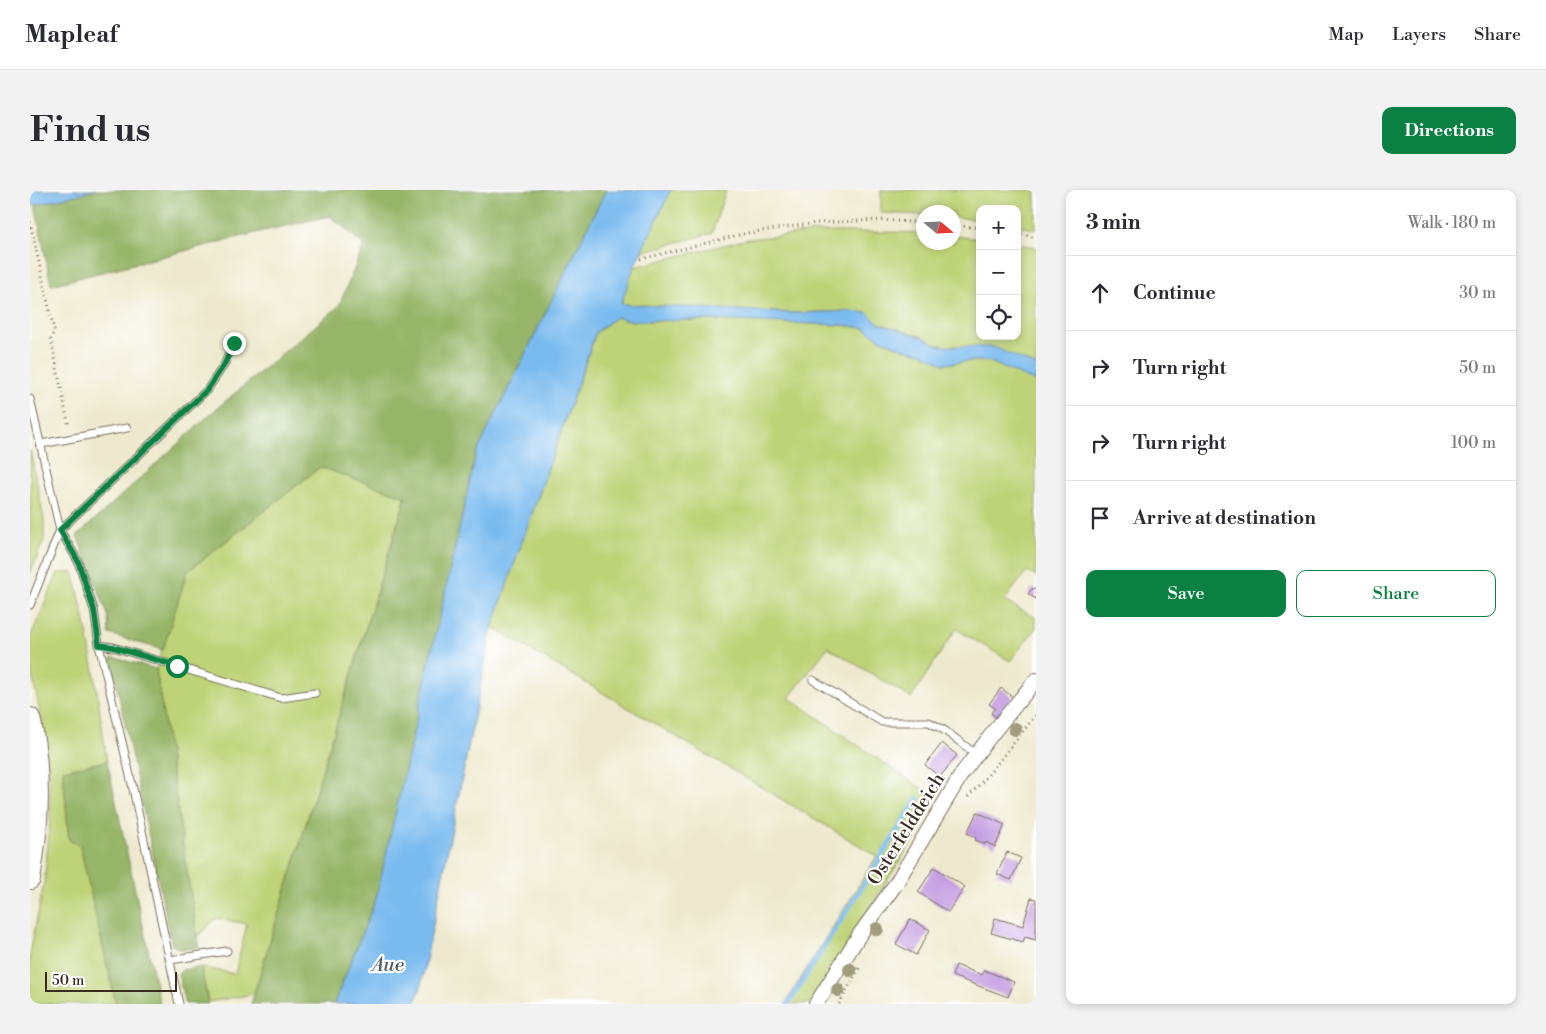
<!DOCTYPE html>
<meta charset="utf-8">
<style>
:root{--surface:#fff;--page:#f2f2f3;--text:#2b2b33;--muted:#7c7c81;--line:#e1e1e2;--accent:#0b8043}
body{margin:0;font-family:"Libre Bodoni",serif;background:var(--page);color:var(--text)}
.controls{position:absolute;right:15px;top:15px;display:grid;overflow:hidden;border-radius:10px;box-shadow:0 2px 8px #0003}
.controls button{width:45px;height:45px;display:grid;place-items:center;padding:0;border:0;border-bottom:1px solid var(--line);background:var(--surface);color:var(--text);font:25px sans-serif}
.compass{position:absolute;left:886px;top:15px;width:45px;height:45px;border-radius:50%;background:var(--surface);box-shadow:0 2px 8px #0003;rotate:109deg}
.scale{position:absolute;left:15px;bottom:12px;width:132px;box-sizing:border-box;padding-left:5px;border:2px solid #3b2a1e;border-top:0;font-size:14px;line-height:18px;white-space:nowrap;color:#3b2a1e;-webkit-text-stroke:4px #fff;paint-order:stroke}
.stop{position:absolute;width:15px;height:15px;margin:-11px;border:4px solid #0b8043;border-radius:50%;background:#fff}
.stop.end{background:#0b8043;border-color:#fff;box-shadow:0 1px 5px #0008}
.list{margin:0;padding:0;list-style:none}
h2{display:flex;justify-content:space-between;align-items:center;height:65px;margin:0;padding:0 20px;font-size:21px}
h2 small{font-size:16px;font-weight:400;color:var(--muted)}
.list li{display:grid;grid-template-columns:32px 1fr auto;gap:15px;align-items:center;box-sizing:border-box;height:75px;padding:0 20px;border-top:1px solid var(--line)}
.list b{display:block;font-size:19px;white-space:nowrap}
.list em{font-size:16px;font-style:normal;color:var(--muted)}
.actions{display:flex;gap:10px;padding:15px 20px}
.actions a{flex:1;padding:11px 0;border:1px solid var(--accent);border-radius:10px;text-align:center;font-size:18px;color:var(--accent)}
.actions .main{background:var(--accent);color:#fff}
.icon{flex:none;width:28px;height:28px;fill:none;stroke:currentColor;stroke-width:2;stroke-linecap:round;stroke-linejoin:round}
.map{position:relative;flex:none;width:1006px;height:814px;overflow:hidden;border-radius:10px}
header{display:flex;align-items:center;gap:30px;box-sizing:border-box;height:70px;padding:0 25px;background:var(--surface);border-bottom:1px solid var(--line)}
header strong{font-size:24px}
nav{display:flex;gap:28px;margin-inline-start:auto;font-size:18px}
.intro{display:flex;align-items:center;justify-content:space-between;box-sizing:border-box;height:120px;padding:0 30px}
h1{margin:0;font-size:35px}
.button{padding:12px 22px;border-radius:10px;background:var(--accent);color:#fff;font-size:18px;font-weight:700}
main{display:flex;gap:30px;padding:0 30px}
aside{flex:1;background:var(--surface);border-radius:10px;box-shadow:0 2px 8px #0003}
.map>svg:first-child{display:block}
.green{fill:#bed377;stroke:#7c7e4a}
.forest{fill:#96b568;stroke:#687043}
.water{fill:#7abbef;stroke:#5a7286}
.lines{fill:none;stroke-linecap:round;stroke-linejoin:round}
.stream{stroke:#7abbef;stroke-width:5}
.building{fill:#c39ce1}
.lane-casing{stroke:#7a6d5c;stroke-width:9}
.street-casing{stroke:#7a6d5c;stroke-width:16}
.secondary-casing{stroke:#7a6d5c;stroke-width:22}
.path{stroke:#7a6d5c;stroke-width:3;stroke-dasharray:1 4;stroke-linecap:butt}
.lane{stroke:#fff;stroke-width:7}
.street{stroke:#fff;stroke-width:14}
.secondary{stroke:#fff;stroke-width:20}
.tree{fill:#a19c7c}
.route{stroke:#0b8043;stroke-width:6}
.labels{text-anchor:middle;dominant-baseline:central;stroke-width:4.5;stroke-linejoin:round;paint-order:stroke}
.street-label{font-size:19px;fill:#3b2a1e;stroke:#fff}
.water-label{font-size:20px;font-style:italic;fill:#515d67;stroke:#fff}
</style>
<header>
<strong>Mapleaf</strong>
<nav><a>Map</a><a>Layers</a><a>Share</a></nav>
</header>
<div class="intro"><h1>Find us</h1><a class="button">Directions</a></div>
<main>
<div class="map">
<svg width="1006" height="814" viewBox="0 0 1006 814">
<rect width="100%" height="100%" fill="#fff"/>
<filter id="ink" filterUnits="userSpaceOnUse"><feTurbulence type="fractalNoise" baseFrequency=".02" numOctaves="2"/><feDisplacementMap in="SourceGraphic" scale="10" xChannelSelector="R" yChannelSelector="G"/><feConvolveMatrix kernelMatrix="1 2 1 2 8 2 1 2 1" color-interpolation-filters="sRGB"/></filter>
<filter id="wash" filterUnits="userSpaceOnUse"><feTurbulence type="fractalNoise" baseFrequency=".0096" numOctaves="4" result="noise"/><feDisplacementMap in="SourceGraphic" scale="20" xChannelSelector="R" yChannelSelector="G"/><feGaussianBlur stdDeviation="1.12" result="paint"/><feColorMatrix in="noise" values="0 0 0 0 0 0 0 0 0 0 0 0 0 0 0 0 0 1.4 0 .05"/><feComposite in="paint" operator="in"/></filter>
<g filter="url(#wash)">
<rect width="100%" height="100%" fill="#eee9ce"/>
<!-- green -->
<path class="green" d="M641,0H696L682,43L611,62Z
M851,0H1006V40L987,35V19H950V30L924,27V22H894L893,25L851,23Z
M788,42H858L893,43L894,52H924V46L950,49V146H987V54L1006,57V176L908,155L892,147L848,133L821,121L766,123L590,114L604,77L718,49Z
M586,127L603,131L678,130L812,135L834,138L852,150L874,159L892,163L914,174L939,171H958L1006,192V386L997,381L974,411L1006,428V438L980,471L926,439L881,508L798,457L759,508L905,608L876,661L779,814H755L847,666L462,437L566,143Z
M0,260L14,329V350L0,384Z
M290,277L376,306L224,804L178,812L171,777L205,784L217,734L187,728L167,747L126,479L157,382Z
M43,382C60,444 68,508 77,571L33,581L39,650L50,656L86,814H0V763L15,688L20,628L19,582L12,531L0,476V448L28,383Z"/>
<!-- forest -->
<path class="forest" d="M66,0H576L446,264L346,709L304,814H221L376,307L290,277L157,382L133,460L79,444L78,425L47,346L186,219L309,116L334,55L300,26L233,41L21,95L5,15Z
M81,468H86L126,479L169,757L152,760L142,755Z
M77,571L130,814H86L50,656L39,650L33,580Z
M171,777L178,814H155L148,784L152,780Z"/>
<!-- water -->
<path class="water" d="M0,0H66L0,16Z
M576,0H641L604,77L591,114L766,123L821,121L838,123L848,133L892,147L908,155L914,156L964,157L1006,176V192L958,171H939L914,174L892,163L874,159L852,150L834,138L812,135L678,130L603,131L586,127L566,142L462,437L390,800L384,814H304L346,709L446,264Z"/>
<g class="lines">
<!-- stream -->
<path class="stream" d="M758,814L888,608"/>
</g>
<g id="blocks">
<!-- building -->
<path class="building" d="M1003,398L1006,400V409L998,404Z
M971,498L983,507L967,528L961,523L965,518L959,514Z
M912,553L927,565L910,587L895,575Z
M947,622L975,635L965,657L956,652L955,654L945,650L946,648L937,643Z
M977,662L991,668L981,690L967,684Z
M904,677L935,697L918,722L888,702Z
M1001,708L1006,709V750L995,747L993,752L961,743L965,728L993,736Z
M880,729L900,740L886,765L866,754Z
M926,775L952,785L954,780L984,792L978,807L922,786Z"/>
</g>
</g>
<g filter="url(#ink)">
<use href="#blocks" fill-opacity="0" stroke="#7a6d5c" stroke-width="1"/>
<g class="lines">
<defs>
<path id="lane" d="M0,209L30,340L48,371L64,420L69,455L102,594L149,814
M11,254L97,238
M0,415L30,340L177,200L194,175L204,153
M69,455L83,457L251,508L285,503
M783,490L852,532H899L914,540L946,564
M140,770L197,761"/>
<path id="street" d="M786,814L830,744L865,695L933,582L965,540L1006,490"/>
<path id="secondary" d="M0,528C12,582 9,635 0,689"/>
</defs>
<!-- lane casing -->
<use href="#lane" class="lane-casing"/>
<!-- street casing -->
<use href="#street" class="street-casing"/>
<!-- secondary casing -->
<use href="#secondary" class="secondary-casing"/>
<!-- path -->
<path class="path" d="M0,32L24,140L21,149L39,237
M924,35L950,38
M987,43L1006,48
M611,69L717,43L786,33L851,30L894,33
M938,607L959,584L1006,525
M809,814L831,775"/>
<!-- lane -->
<use href="#lane" class="lane"/>
<!-- street -->
<use href="#street" class="street"/>
<!-- secondary -->
<use href="#secondary" class="secondary"/>
</g>
<!-- trees -->
<g class="tree">
<circle cx="985" cy="539" r="7"/>
<circle cx="847" cy="739" r="7"/>
<circle cx="820" cy="780" r="7"/>
<circle cx="808" cy="800" r="7"/>
</g>
</g>
<g class="lines" filter="url(#ink)">
<!-- route -->
<path class="route" d="M147,476L83,457L69,455L64,420L48,371L30,340L177,200L194,175L204,153"/>
</g>
<g class="labels">
<!-- street labels -->
<g class="street-label">
<text transform="translate(876 639) rotate(-58)">Osterfelddeich</text>
</g>
<!-- water labels -->
<g class="water-label">
<text x="358" y="775">Aue</text>
</g>
</g>
</svg>
<div class="controls">
<button>+</button>
<button>−</button>
<button><svg class="icon" aria-label="locate" viewBox="0 0 24 24"><circle cx="12" cy="12" r="6"/><path d="M12 2v4M12 18v4M2 12h4M18 12h4"/></svg></button>
</div>
<svg class="compass" viewBox="-18 -18 36 36"><path d="M0-13l5 13h-10z" fill="#e53935"/><path d="M0 13l5-13h-10z" fill="#7c7c81"/></svg>
<div class="scale">50 m</div>
<div class="stop" style="left:147px;top:476px"></div>
<div class="stop end" style="left:204px;top:153px"></div>
</div>
<aside>
<h2>3 min<small>Walk · 180 m</small></h2>
<ul class="list">
<li><svg class="icon" aria-label="ahead" viewBox="0 0 24 24"><path d="M12 20V5M6 11l6-6 6 6"/></svg><div><b>Continue</b></div><em>30 m</em></li>
<li><svg class="icon" aria-label="right" viewBox="0 0 24 24"><path d="M7 20v-9h11M14 6l5 5-5 5"/></svg><div><b>Turn right</b></div><em>50 m</em></li>
<li><svg class="icon" aria-label="right" viewBox="0 0 24 24"><path d="M7 20v-9h11M14 6l5 5-5 5"/></svg><div><b>Turn right</b></div><em>100 m</em></li>
<li><svg class="icon" aria-label="arrive" viewBox="0 0 24 24"><path d="M6 21V4h12l-3 4 3 4H6"/></svg><div><b>Arrive at destination</b></div></li>
</ul>
<div class="actions"><a class="main">Save</a><a>Share</a></div>
</aside>
</main>
